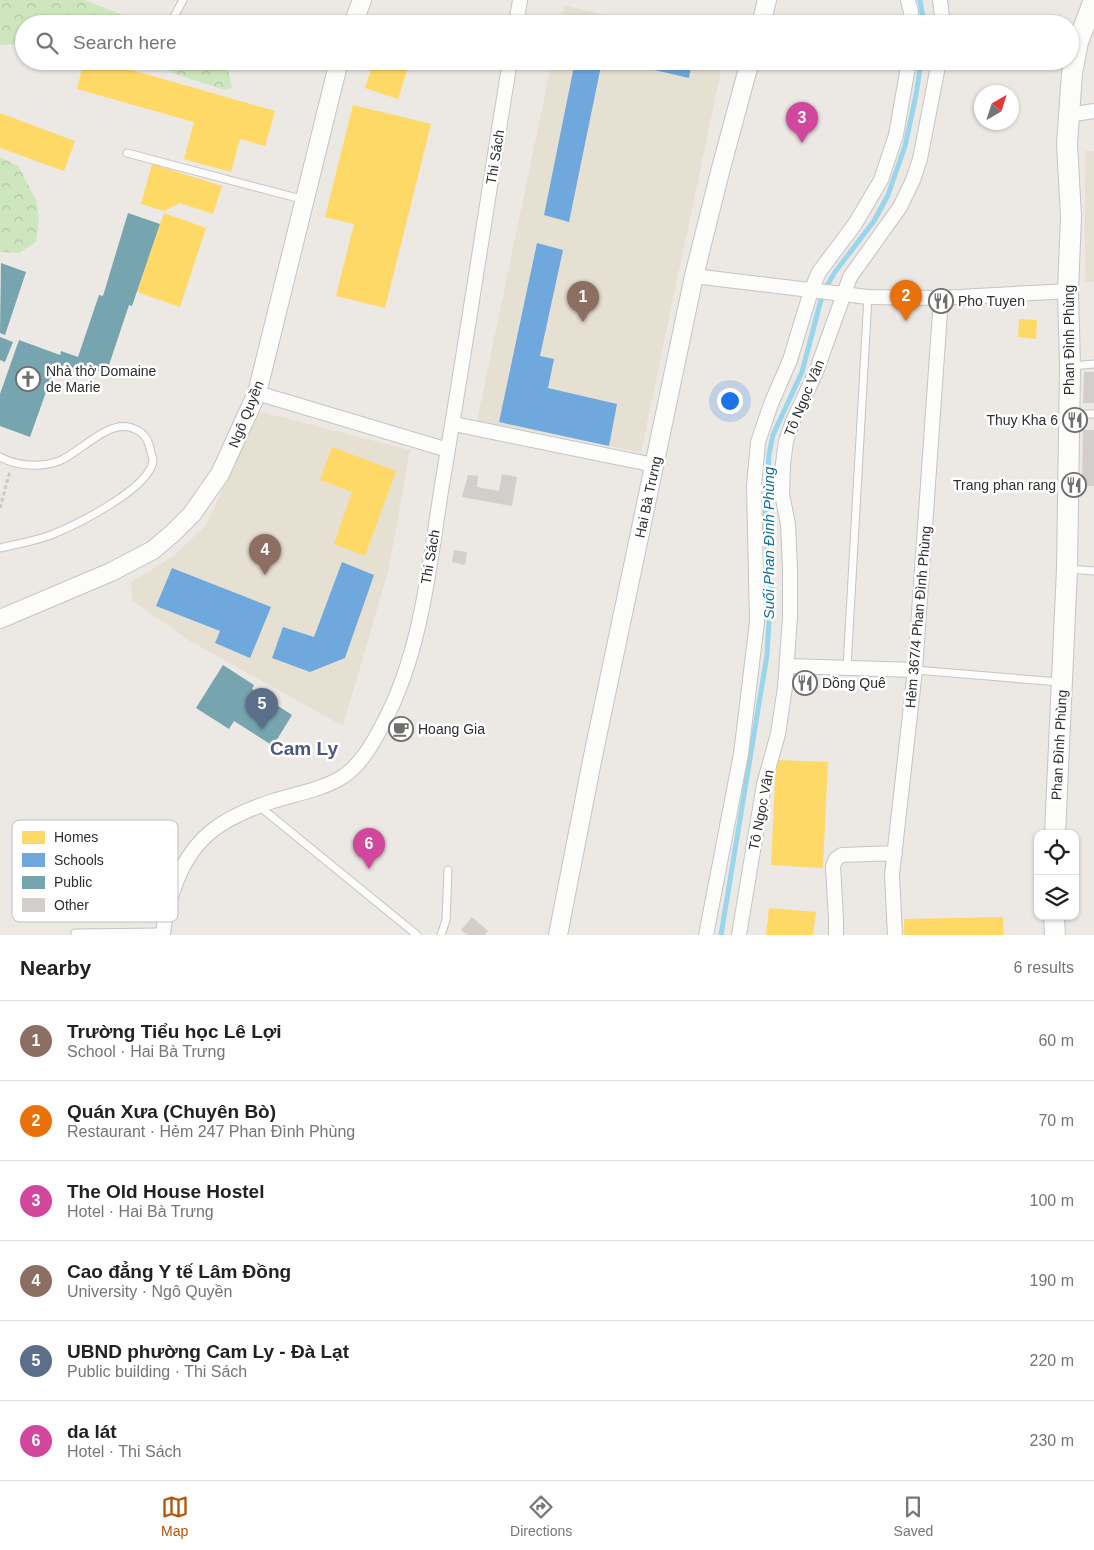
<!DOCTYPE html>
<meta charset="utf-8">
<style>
:root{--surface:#fff;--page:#f6f6f6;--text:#222;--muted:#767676;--line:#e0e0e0;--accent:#b45309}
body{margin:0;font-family:Arial,sans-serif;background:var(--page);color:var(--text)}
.controls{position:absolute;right:15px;bottom:15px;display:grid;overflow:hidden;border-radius:10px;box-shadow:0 1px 4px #0004}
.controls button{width:45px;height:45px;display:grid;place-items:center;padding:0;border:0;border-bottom:1px solid var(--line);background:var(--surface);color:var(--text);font:25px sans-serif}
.compass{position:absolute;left:974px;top:85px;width:45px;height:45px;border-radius:50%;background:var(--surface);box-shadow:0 1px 4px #0004;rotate:39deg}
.you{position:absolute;left:729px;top:400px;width:18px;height:18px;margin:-12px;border:4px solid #fff;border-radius:50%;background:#1a73e8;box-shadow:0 0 0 8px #1a73e833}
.badge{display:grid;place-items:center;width:32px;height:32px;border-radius:50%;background:var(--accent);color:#fff;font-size:16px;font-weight:700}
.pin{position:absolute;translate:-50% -41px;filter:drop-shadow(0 1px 2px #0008)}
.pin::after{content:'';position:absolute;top:26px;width:18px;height:15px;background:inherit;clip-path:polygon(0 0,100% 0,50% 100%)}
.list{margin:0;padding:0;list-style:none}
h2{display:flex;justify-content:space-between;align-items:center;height:65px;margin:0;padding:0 20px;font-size:21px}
h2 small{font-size:16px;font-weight:400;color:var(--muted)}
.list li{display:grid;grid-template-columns:32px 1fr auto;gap:15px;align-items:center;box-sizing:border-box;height:80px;padding:0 20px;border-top:1px solid var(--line)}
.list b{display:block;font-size:19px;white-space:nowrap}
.list p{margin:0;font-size:16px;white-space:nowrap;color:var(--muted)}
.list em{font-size:16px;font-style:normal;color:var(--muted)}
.icon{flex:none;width:28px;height:28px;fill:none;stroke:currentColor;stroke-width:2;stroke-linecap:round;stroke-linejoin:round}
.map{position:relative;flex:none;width:1094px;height:935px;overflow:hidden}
.search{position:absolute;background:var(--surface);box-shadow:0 1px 4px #0004;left:15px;right:15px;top:15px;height:55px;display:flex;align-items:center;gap:12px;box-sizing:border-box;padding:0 18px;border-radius:28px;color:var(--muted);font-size:19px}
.sheet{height:545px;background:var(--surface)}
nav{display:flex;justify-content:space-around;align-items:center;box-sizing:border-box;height:70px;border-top:1px solid var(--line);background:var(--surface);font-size:14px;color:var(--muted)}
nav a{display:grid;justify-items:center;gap:2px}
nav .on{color:var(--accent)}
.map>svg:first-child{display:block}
.education{fill:#e6e0d3}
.forest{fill:url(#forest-crowns)}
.homes{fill:#ffd966}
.schools{fill:#6fa8dc}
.public{fill:#76a5af}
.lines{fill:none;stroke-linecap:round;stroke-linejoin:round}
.stream{stroke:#99d6ec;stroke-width:5}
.building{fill:#d1cecb}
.service-casing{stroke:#c5c4c5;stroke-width:9}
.minor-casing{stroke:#c5c4c5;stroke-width:16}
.tertiary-casing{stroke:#c5c4c5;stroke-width:20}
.secondary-casing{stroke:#c5c4c5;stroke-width:22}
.path{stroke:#c9c9c8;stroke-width:3;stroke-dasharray:4 2.5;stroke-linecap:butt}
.service{stroke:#fcfcfb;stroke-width:7}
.minor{stroke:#fcfcfb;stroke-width:14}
.tertiary{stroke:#fcfcfb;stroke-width:18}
.secondary{stroke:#fcfcfb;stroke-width:20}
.labels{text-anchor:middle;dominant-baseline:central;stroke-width:5;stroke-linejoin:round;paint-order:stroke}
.street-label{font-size:14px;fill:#2e2e2e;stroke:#fff}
.poi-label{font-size:14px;fill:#2e2e2e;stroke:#fff;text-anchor:start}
.water-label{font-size:15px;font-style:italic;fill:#0d6fa3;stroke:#fff}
.district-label{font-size:19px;font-weight:bold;fill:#4d5680;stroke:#fff}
.key{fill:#fff;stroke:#c0c0c0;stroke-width:1}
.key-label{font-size:14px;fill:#2e2e2e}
</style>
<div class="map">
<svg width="1094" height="935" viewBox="0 0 1094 935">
<defs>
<pattern id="forest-crowns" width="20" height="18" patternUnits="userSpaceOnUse" patternTransform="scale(1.25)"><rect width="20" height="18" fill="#cee6be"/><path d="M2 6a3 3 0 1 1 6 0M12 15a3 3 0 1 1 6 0" fill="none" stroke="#b1c6a4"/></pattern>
</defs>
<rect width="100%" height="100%" fill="#ece8e4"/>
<!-- education -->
<path class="education" d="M564,5L645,24H560Z
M552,61H723L641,452L477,421Z
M1085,151H1094V282H1085Z
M261,412L410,450L389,568L343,726L188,640L132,600L131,582L174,556L206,525L248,433Z"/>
<!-- forest -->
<path class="forest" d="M0,0H84L145,24H24V44L0,45Z
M123,61H223L228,69L232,88L225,90L178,75L160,67Z
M0,157L18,166L36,200L39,218L36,242L19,253L0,252Z"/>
<!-- homes -->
<path class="homes" d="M84,61H100L275,111L265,146L240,139L231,172L184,159L194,122L77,89Z
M374,61H410L398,99L365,88Z
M353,105L431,124L385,308L336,296L354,224L325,217Z
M0,113L75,141L64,171L0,148Z
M152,164L222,186L213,214L180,203L164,211L141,204Z
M164,213L206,228L180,307L137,292Z
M1019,319L1037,320L1036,339L1018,337Z
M332,447L396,471L365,556L334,544L352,492L320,480Z
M776,760L828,762L823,868L771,865Z
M769,908L816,912L813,935H766Z
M1003,917L1004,935H904V919Z"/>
<!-- schools -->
<path class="schools" d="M575,61H602L569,222L544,215Z
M616,61H692L689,78Z
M537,243L563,250L540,356L554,359L548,388L617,404L609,446L499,422Z
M342,562L374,575L345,658L310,672L272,658L283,627L314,637Z
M172,568L271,607L250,658L215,643L220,631L156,606Z"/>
<!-- public -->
<path class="public" d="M128,213L160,224L132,306L129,305L106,374L87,367L84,374L56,364L30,437L0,426V394L19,340L60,355L61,351L78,357L99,295L103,296Z
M1,263L26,272L5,335L0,333Z
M0,337L13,342L5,362L0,360Z
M223,665L254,685L252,689L292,715L273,746L234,721L229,729L196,708Z"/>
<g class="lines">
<!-- stream -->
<path class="stream" d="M920,0L924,24
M721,935L767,655L771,587L765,524L769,454L773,435L802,372L823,292L835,272L874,221L888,195L905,146L916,95L921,61"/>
</g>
<!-- building -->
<path class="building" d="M1084,372H1094V403H1083Z
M1083,430H1094V486H1082Z
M502,474L517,477L512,506L462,497L468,475L478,476L477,487L499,491Z
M454,550L467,552L465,565L452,562Z
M472,917L488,931L485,935H467L461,930Z"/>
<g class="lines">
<defs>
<path id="service" d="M170,24L183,0
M127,153L305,200
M1071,366L1094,364
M1070,414H1094
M0,457C17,466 40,468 59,461C80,453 108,419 132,428C145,432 149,441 151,453C152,456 153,458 153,461C149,489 76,525 51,535C35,541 17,544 0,548
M1070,569L1094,571
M847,667L868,297
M915,670L1059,682
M259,806L417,935
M75,933L163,932
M441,935L446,920L448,870"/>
<path id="minor" d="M908,0L911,12L910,24
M940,0L943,24
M516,24L520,0
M1069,115L1094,111
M694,276L868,297L941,298L1068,291
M257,393L448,450
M454,424L654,465
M787,666L915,670
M163,935C164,919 168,906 173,891C190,838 221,818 273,801C296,794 324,789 344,776C362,763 373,743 383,724C422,651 429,566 442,485C466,344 487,202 510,61
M706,935L741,754L757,622L754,486L758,442L771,404L790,360L811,291L819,272L855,224L881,180L896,135L909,61
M739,935L764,784L778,734L785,687L790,617V570L788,524L782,494L783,464L786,441L793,421L816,372L850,277L900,207L913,180L920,159L939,61
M836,935V919L833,866L836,859L842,855L895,853
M895,935L892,875L915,670L941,298"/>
<path id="tertiary" d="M353,24L362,0
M761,24L767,0
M0,619L111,572L153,550L173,533L192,514L220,474L257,393L339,61
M558,935L593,756L694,276L721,168L750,61"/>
<path id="secondary" d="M1055,834L1067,569L1070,366L1068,291L1071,216L1067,144L1072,73L1078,42L1094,0
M1054,916L1055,935"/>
</defs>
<!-- service casing -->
<use href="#service" class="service-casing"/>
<!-- minor casing -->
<use href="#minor" class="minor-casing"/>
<!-- tertiary casing -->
<use href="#tertiary" class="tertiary-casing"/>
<!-- secondary casing -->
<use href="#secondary" class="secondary-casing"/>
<!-- path -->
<path class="path" d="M0,508L10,471"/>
<!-- service -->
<use href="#service" class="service"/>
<!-- minor -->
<use href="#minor" class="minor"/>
<!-- tertiary -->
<use href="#tertiary" class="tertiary"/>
<!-- secondary -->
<use href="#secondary" class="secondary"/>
</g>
<!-- icons -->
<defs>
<symbol id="restaurant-ring" viewBox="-11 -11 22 22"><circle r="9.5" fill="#fff" stroke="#706f6e" stroke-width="1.5"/><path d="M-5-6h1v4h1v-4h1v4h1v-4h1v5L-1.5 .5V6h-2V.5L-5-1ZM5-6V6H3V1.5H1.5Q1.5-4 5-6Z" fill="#706f6e"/></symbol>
<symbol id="church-ring" viewBox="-11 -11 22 22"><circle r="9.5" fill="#fff" stroke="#706f6e" stroke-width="1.5"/><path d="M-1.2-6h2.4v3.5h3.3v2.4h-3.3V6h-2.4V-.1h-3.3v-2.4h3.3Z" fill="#706f6e"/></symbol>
<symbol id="cafe-ring" viewBox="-11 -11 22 22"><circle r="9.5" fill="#fff" stroke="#706f6e" stroke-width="1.5"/><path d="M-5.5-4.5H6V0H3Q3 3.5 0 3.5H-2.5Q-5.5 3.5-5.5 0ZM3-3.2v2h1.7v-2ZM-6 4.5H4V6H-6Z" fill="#706f6e"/></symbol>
</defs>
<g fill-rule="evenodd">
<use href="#restaurant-ring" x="927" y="287" width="28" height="28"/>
<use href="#church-ring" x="14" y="365" width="28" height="28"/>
<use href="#restaurant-ring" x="1061" y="406" width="28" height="28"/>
<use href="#restaurant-ring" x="1060" y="471" width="28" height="28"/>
<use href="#restaurant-ring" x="791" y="669" width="28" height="28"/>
<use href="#cafe-ring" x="387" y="715" width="28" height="28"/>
</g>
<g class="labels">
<!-- street labels -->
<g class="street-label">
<text transform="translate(495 157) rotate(-81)">Thi Sách</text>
<text transform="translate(1069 340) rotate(-90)">Phan Đình Phùng</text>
<text transform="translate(804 398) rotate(-67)">Tô Ngọc Vân</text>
<text transform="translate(246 414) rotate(-68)">Ngô Quyền</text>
<text transform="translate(648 497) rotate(-78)">Hai Bà Trưng</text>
<text transform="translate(430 557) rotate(-80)">Thi Sách</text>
<text transform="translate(918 617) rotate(-85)">Hẻm 367/4 Phan Đình Phùng</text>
<text transform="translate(1059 745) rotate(-87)">Phan Đình Phùng</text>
<text transform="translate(761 810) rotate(-79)">Tô Ngọc Vân</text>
</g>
<!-- poi labels -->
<g class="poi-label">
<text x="958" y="301">Pho Tuyen</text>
<text x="46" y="371">Nhà thờ Domaine<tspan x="46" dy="16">de Marie</tspan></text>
<text x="1058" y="420" text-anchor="end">Thuy Kha 6</text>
<text x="1056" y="485" text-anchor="end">Trang phan rang</text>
<text x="822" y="683">Dồng Quê</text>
<text x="418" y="729">Hoang Gia</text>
</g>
<!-- water labels -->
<g class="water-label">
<text transform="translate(768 543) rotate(-90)">Suối Phan Đình Phùng</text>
</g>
<!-- district labels -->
<g class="district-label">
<text x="304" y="748">Cam Ly</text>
</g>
</g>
<!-- legend -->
<rect x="12" y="820" width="166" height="102" rx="8" class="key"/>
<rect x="22" y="831" width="23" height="13" fill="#ffd966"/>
<rect x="22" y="853" width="23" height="14" fill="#6fa8dc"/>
<rect x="22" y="876" width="23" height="13" fill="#76a5af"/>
<rect x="22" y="898" width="23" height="14" fill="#d1cecb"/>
<g class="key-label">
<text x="54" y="842">Homes</text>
<text x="54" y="865">Schools</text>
<text x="54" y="887">Public</text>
<text x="54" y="910">Other</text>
</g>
</svg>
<div class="controls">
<button><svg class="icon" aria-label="locate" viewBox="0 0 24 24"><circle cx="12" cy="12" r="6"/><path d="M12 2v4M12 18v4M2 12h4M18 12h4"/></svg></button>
<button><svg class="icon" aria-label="layers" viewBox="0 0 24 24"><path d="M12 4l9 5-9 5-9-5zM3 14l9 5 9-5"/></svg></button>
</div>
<svg class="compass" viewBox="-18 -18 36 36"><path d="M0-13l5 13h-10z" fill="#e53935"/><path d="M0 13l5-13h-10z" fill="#767676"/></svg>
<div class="you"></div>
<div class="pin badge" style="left:583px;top:322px;background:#8d6e63">1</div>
<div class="pin badge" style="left:906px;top:321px;background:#e8710a">2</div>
<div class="pin badge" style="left:802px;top:143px;background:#d1479c">3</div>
<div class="pin badge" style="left:265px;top:575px;background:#8d6e63">4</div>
<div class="pin badge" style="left:262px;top:729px;background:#5c6f8a">5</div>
<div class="pin badge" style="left:369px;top:869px;background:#d1479c">6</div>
<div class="search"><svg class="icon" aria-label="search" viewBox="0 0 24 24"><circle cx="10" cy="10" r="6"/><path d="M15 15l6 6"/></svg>Search here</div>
</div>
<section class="sheet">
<h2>Nearby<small>6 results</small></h2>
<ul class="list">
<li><span class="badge" style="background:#8d6e63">1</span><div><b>Trường Tiểu học Lê Lợi</b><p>School · Hai Bà Trưng</p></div><em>60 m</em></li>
<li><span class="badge" style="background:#e8710a">2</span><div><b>Quán Xưa (Chuyên Bò)</b><p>Restaurant · Hẻm 247 Phan Đình Phùng</p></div><em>70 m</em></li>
<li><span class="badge" style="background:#d1479c">3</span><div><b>The Old House Hostel</b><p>Hotel · Hai Bà Trưng</p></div><em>100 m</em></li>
<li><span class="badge" style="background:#8d6e63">4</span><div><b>Cao đẳng Y tế Lâm Đồng</b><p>University · Ngô Quyền</p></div><em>190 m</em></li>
<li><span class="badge" style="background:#5c6f8a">5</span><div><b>UBND phường Cam Ly - Đà Lạt</b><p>Public building · Thi Sách</p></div><em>220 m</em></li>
<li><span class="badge" style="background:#d1479c">6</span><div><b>da lát</b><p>Hotel · Thi Sách</p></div><em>230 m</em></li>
</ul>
</section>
<nav>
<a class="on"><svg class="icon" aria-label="map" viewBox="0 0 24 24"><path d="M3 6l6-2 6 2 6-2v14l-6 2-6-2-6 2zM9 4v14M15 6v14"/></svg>Map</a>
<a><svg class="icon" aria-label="directions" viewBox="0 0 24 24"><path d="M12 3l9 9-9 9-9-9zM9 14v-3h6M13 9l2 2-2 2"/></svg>Directions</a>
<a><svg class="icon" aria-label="saved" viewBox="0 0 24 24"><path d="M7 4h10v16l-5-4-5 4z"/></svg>Saved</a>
</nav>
